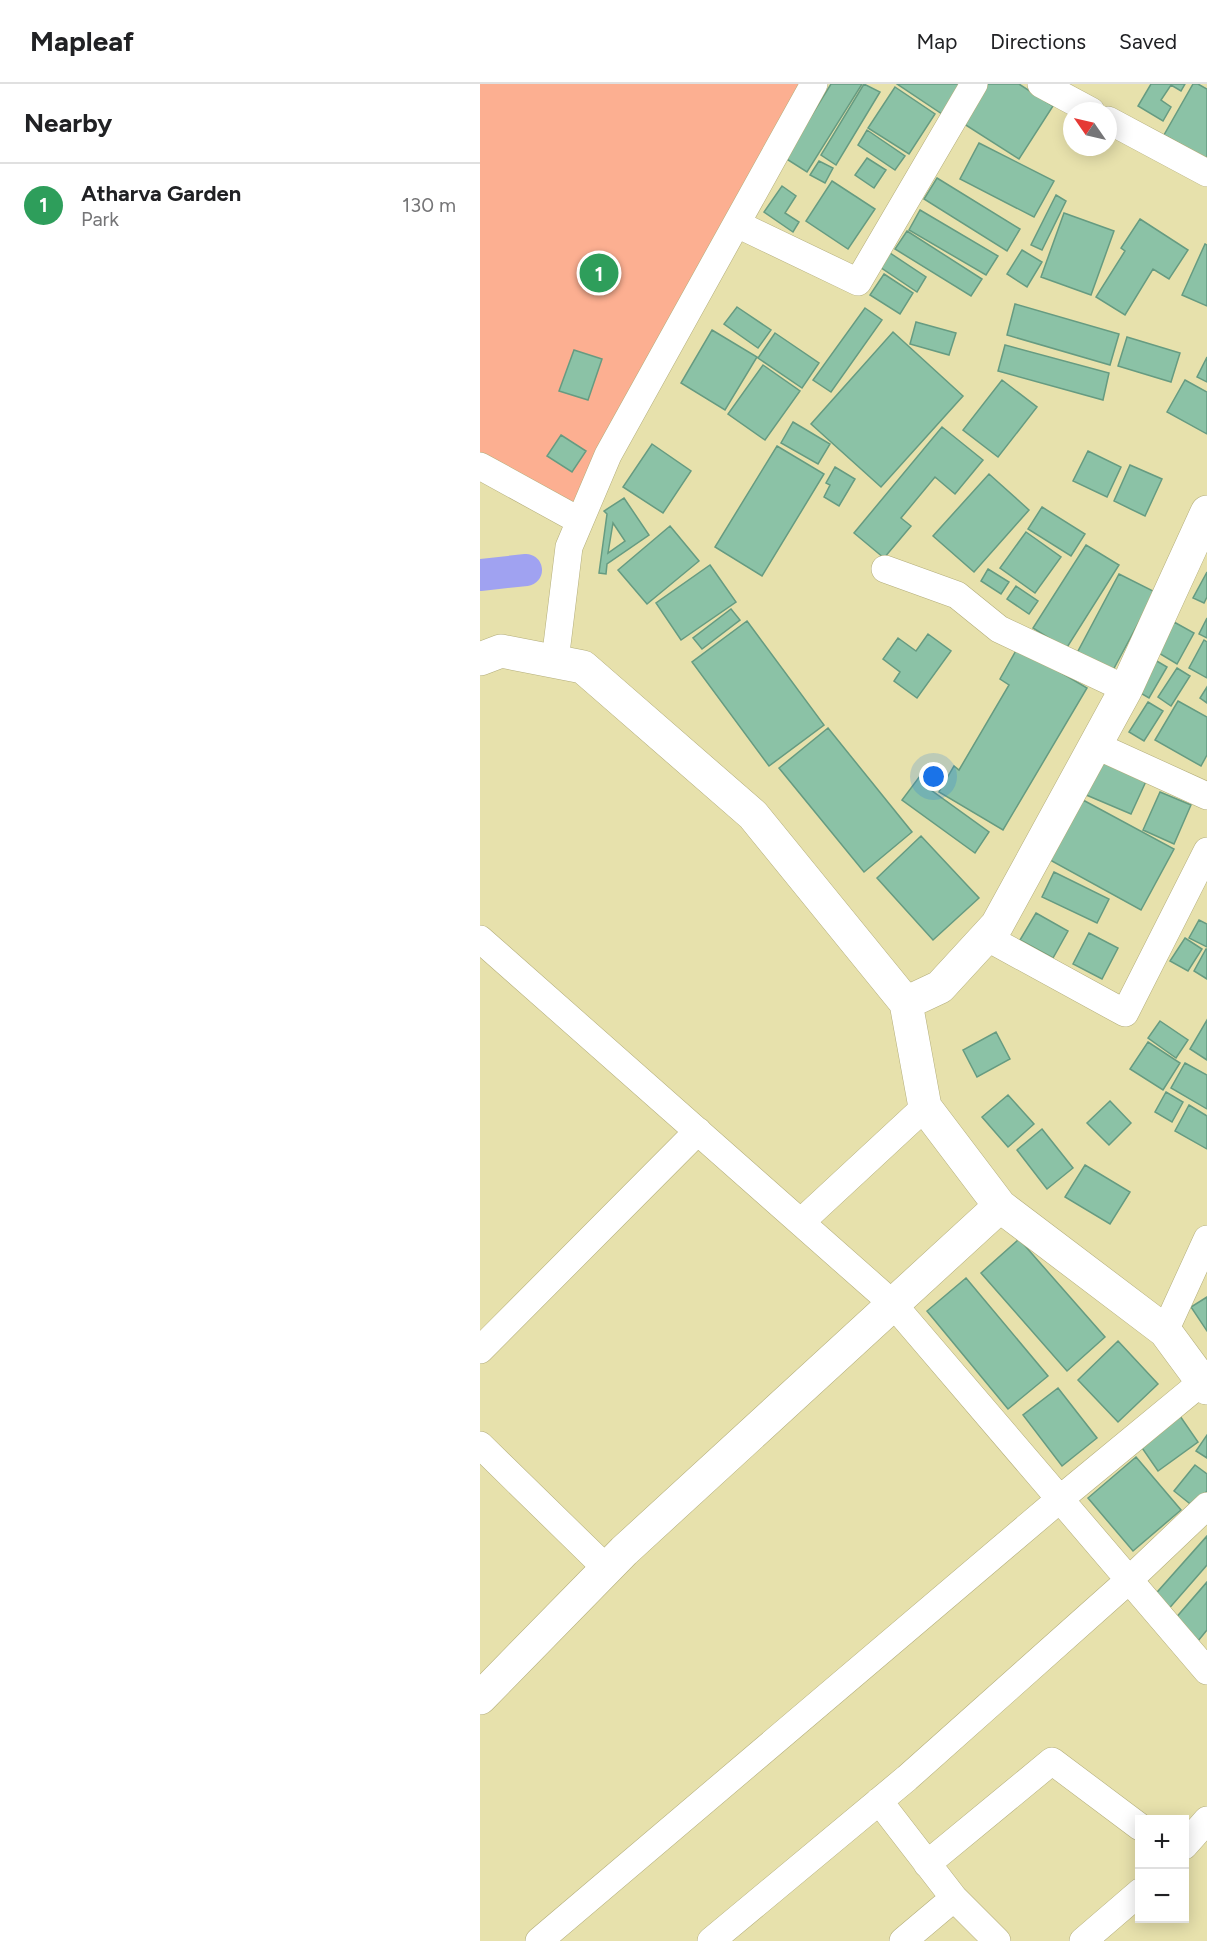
<!DOCTYPE html>
<meta charset="utf-8">
<style>
:root{--surface:#fff;--page:#f2f2f2;--text:#202124;--muted:#757577;--line:#e0e0e0;--accent:#ea580c}
body{margin:0;font-family:Figtree,sans-serif;background:var(--page);color:var(--text)}
.controls{position:absolute;right:18px;bottom:18px;display:grid;overflow:hidden;border-radius:0px;box-shadow:0 3px 15px #0003}
.controls button{width:54px;height:54px;display:grid;place-items:center;padding:0;border:0;border-bottom:2px solid var(--line);background:var(--surface);color:var(--text);font:30px sans-serif}
.compass{position:absolute;left:583px;top:18px;width:54px;height:54px;border-radius:50%;background:var(--surface);box-shadow:0 3px 15px #0003;rotate:304deg}
.you{position:absolute;left:454px;top:693px;width:21px;height:21px;margin:-15px;border:4px solid #fff;border-radius:50%;background:#1a73e8;box-shadow:0 0 0 9px #1a73e833}
.badge{display:grid;place-items:center;width:39px;height:39px;border-radius:50%;background:var(--accent);color:#fff;font-size:20px;font-weight:700}
.pin{position:absolute;translate:-50% -50%;border:3px solid #fff;box-shadow:0 2px 6px #0006}
.list{margin:0;padding:0;list-style:none}
h2{display:flex;justify-content:space-between;align-items:center;height:78px;margin:0;padding:0 24px;font-size:26px}
h2 small{font-size:20px;font-weight:400;color:var(--muted)}
.list li{display:grid;grid-template-columns:39px 1fr auto;gap:18px;align-items:center;box-sizing:border-box;height:84px;padding:0 24px;border-top:2px solid var(--line)}
.list b{display:block;font-size:22px;white-space:nowrap}
.list p{margin:0;font-size:20px;white-space:nowrap;color:var(--muted)}
.list em{font-size:20px;font-style:normal;color:var(--muted)}
.map{position:relative;flex:none;width:727px;height:1857px;overflow:hidden}
header{display:flex;align-items:center;gap:36px;box-sizing:border-box;height:84px;padding:0 30px;background:var(--surface);border-bottom:2px solid var(--line)}
header strong{font-size:28px}
nav{display:flex;gap:33px;margin-inline-start:auto;font-size:21px}
main{display:flex}
aside{flex:1;background:var(--surface)}
.map>svg:first-child{display:block}
.green{fill:#fcaf91}
.lines{fill:none;stroke-linecap:round;stroke-linejoin:round}
.canal{stroke:#a0a2f1;stroke-width:32}
.building{fill:#8bc2a6;stroke:#669b81;stroke-width:1.5;fill-rule:evenodd}
.minor-casing{stroke:#b3ad7a;stroke-width:28}
.tertiary-casing{stroke:#b3ad7a;stroke-width:34}
.minor{stroke:#fff;stroke-width:27}
.tertiary{stroke:#fff;stroke-width:33}
</style>
<header>
<strong>Mapleaf</strong>
<nav><a>Map</a><a>Directions</a><a>Saved</a></nav>
</header>
<main>
<aside>
<h2>Nearby<small></small></h2>
<ul class="list">
<li><span class="badge" style="background:#2e9e5b">1</span><div><b>Atharva Garden</b><p>Park</p></div><em>130 m</em></li>
</ul>
</aside>
<div class="map">
<svg width="727" height="1857" viewBox="0 0 727 1857">
<rect width="100%" height="100%" fill="#e7e1ac"/>
<!-- green -->
<path class="green" d="M0,0H343L100,437L0,378Z"/>
<g class="lines">
<!-- canal -->
<path class="canal" d="M0,491L46,486"/>
</g>
<!-- building -->
<path class="building" d="M351,0H382L327,88L305,74Z
M384,0L400,8L356,81L341,71Z
M417,0H482L462,30Z
M506,0H539L573,22L539,75L481,38Z
M671,0H705L701,7L691,1L681,16L691,23L683,37L658,22Z
M713,0H718L727,5V75L684,51Z
M415,3L455,30L429,70L388,44Z
M387,46L425,72L415,86L378,61Z
M499,59L574,97L554,133L480,95Z
M387,74L406,86L394,104L375,91Z
M339,77L353,84L345,99L330,91Z
M457,94L540,145L527,167L444,115Z
M352,97L395,125L368,165L326,137Z
M302,102L316,112L305,129L319,138L313,148L284,128Z
M576,111L586,117L562,166L551,161Z
M440,126L518,172L506,191L429,146Z
M584,129L634,147L611,211L561,193Z
M660,135L708,166L689,195L673,185L645,231L616,213L645,167L641,164Z
M427,147L502,195L491,212L415,165Z
M725,160L727,161V222L702,211Z
M404,165L446,193L437,208L394,179Z
M542,166L562,178L547,203L527,190Z
M404,190L433,209L420,230L390,211Z
M535,220L639,250L630,281L527,251Z
M257,223L291,246L278,264L244,240Z
M385,224L402,236L351,308L333,296Z
M436,238L476,249L469,271L430,260Z
M232,246L277,273L245,326L201,299Z
M413,248L483,312L401,403L331,340Z
M295,249L339,279L322,304L278,274Z
M647,253L700,269L691,298L638,282Z
M525,261L629,289L623,316L518,287Z
M94,266L122,275L108,316L79,307Z
M727,273V298L717,293Z
M283,281L320,307L285,356L248,330Z
M522,296L557,323L518,373L483,346Z
M705,296L727,308V350L687,328Z
M313,338L350,360L338,380L301,359Z
M462,343L503,376L475,410L455,393L421,434L431,442L404,474L374,449Z
M81,351L106,367L92,388L67,372Z
M172,360L211,387L183,429L143,403Z
M297,362L344,390L282,492L235,463Z
M608,367L641,383L627,413L593,397Z
M650,381L682,395L665,432L634,417Z
M355,383L375,395L359,422L344,413L350,401L346,399Z
M509,390L549,426L494,488L453,452Z
M144,414L169,451L127,480L126,490L119,489L127,430L124,427ZM133,439L145,457L128,469Z
M562,423L605,450L591,472L548,445Z
M190,442L219,477L167,520L138,486Z
M546,448L581,473L555,509L520,484Z
M606,461L639,481L586,565L553,544Z
M230,481L256,518L201,556L176,519Z
M508,485L529,498L521,510L501,497Z
M727,488V513L724,519L713,514Z
M639,490L675,508L632,588L597,569Z
M536,502L558,517L549,530L527,515Z
M251,525L260,536L222,565L213,554Z
M727,534V554L719,550Z
M267,537L344,641L289,682L212,578Z
M694,538L714,549L697,580L677,568Z
M448,550L471,567L437,614L414,597L420,588L403,575L418,554L436,567Z
M724,556L727,558V594L709,584Z
M538,563L607,604L523,746L459,708L474,682L479,686L529,601L520,595Z
M675,576L687,583L669,614L657,607Z
M697,584L710,592L691,622L678,613Z
M727,603V619L720,614Z
M698,617L727,633V671L721,682L675,656Z
M668,618L683,627L664,657L649,648Z
M348,644L432,748L384,788L299,684Z
M621,672L668,693L651,730L604,710Z
M443,688L457,698L451,706L509,748L495,769L422,716Z
M680,708L711,721L694,760L663,746Z
M603,716L694,765L661,826L570,776Z
M441,752L499,814L453,856L397,794Z
M574,788L629,815L617,839L562,813Z
M556,829L588,847L573,874L540,856Z
M719,836L727,840V863L709,854Z
M609,849L638,864L622,895L593,880Z
M705,854L722,865L708,887L690,877Z
M726,865H727V895L714,887Z
M727,936V976L710,965Z
M680,937L708,956L696,974L668,954Z
M516,948L530,975L497,993L483,966Z
M668,958L700,979L683,1006L650,985Z
M705,979L727,991V1025L691,1004Z
M686,1008L703,1018L692,1038L675,1028Z
M528,1011L554,1040L528,1063L502,1033Z
M630,1017L651,1039L629,1061L607,1039Z
M709,1021L727,1032V1065L695,1047Z
M562,1045L593,1084L567,1105L537,1066Z
M605,1081L650,1108L630,1140L585,1113Z
M539,1155L625,1253L587,1287L501,1189Z
M486,1194L568,1292L528,1325L447,1227Z
M727,1213V1247L711,1223Z
M638,1257L678,1300L638,1338L598,1296Z
M578,1304L617,1354L582,1382L543,1331Z
M700,1332L718,1358L678,1387L660,1361Z
M727,1351V1374L716,1367Z
M656,1373L701,1426L653,1467L608,1414Z
M715,1381L727,1390V1407L714,1423L694,1407Z
M727,1452V1481L686,1528L671,1515Z
M727,1498V1546L718,1557L694,1536Z"/>
<g class="lines">
<defs>
<path id="minor" d="M561,0L611,27
M628,36L727,89
M257,140L378,198L494,0
M0,382L100,437
M405,485L477,511L519,545L646,605
M75,577L89,463L128,371L334,0
M615,661L727,712
M506,853L645,929L727,767
M0,855L413,1220L727,1587
M321,1138L445,1023
M685,1247L727,1155
M0,1266L218,1047
M0,1361L127,1485
M399,1717L474,1814L423,1857
M704,1762L727,1736
M447,1780L572,1677L660,1743
M474,1814L517,1857
M59,1857L580,1415L722,1298
M231,1857L427,1694L648,1497L727,1422
M603,1857L660,1808"/>
<path id="tertiary" d="M0,575L21,567L103,583L273,731L426,919L445,1023L520,1122L685,1247L727,1304
M426,919L460,903L517,841L646,605L727,428
M0,1614L144,1467L520,1122"/>
</defs>
<!-- minor casing -->
<use href="#minor" class="minor-casing"/>
<!-- tertiary casing -->
<use href="#tertiary" class="tertiary-casing"/>
<!-- minor -->
<use href="#minor" class="minor"/>
<!-- tertiary -->
<use href="#tertiary" class="tertiary"/>
</g>
</svg>
<div class="controls">
<button>+</button>
<button>−</button>
</div>
<svg class="compass" viewBox="-18 -18 36 36"><path d="M0-13l5 13h-10z" fill="#e53935"/><path d="M0 13l5-13h-10z" fill="#757577"/></svg>
<div class="you"></div>
<div class="pin badge" style="left:119px;top:189px;background:#2e9e5b">1</div>
</div>
</main>
